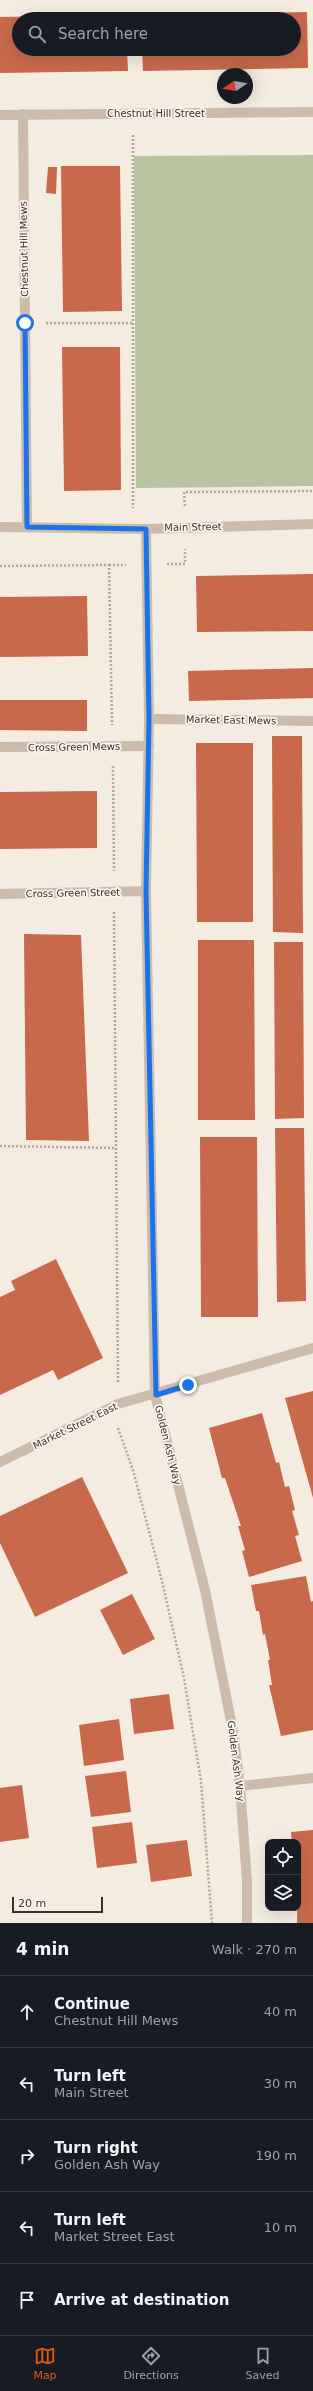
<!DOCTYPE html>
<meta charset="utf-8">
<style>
:root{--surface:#171b24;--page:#242831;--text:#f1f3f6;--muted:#9ea1a6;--line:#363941;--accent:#ea580c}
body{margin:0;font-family:"DejaVu Sans",sans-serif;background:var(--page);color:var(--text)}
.controls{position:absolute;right:12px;bottom:12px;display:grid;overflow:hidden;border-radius:8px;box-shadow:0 4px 16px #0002}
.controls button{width:36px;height:36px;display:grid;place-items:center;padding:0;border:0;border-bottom:1px solid var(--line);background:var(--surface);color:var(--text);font:20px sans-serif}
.compass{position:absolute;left:217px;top:68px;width:36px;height:36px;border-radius:50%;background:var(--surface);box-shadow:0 4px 16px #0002;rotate:258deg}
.scale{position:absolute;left:12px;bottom:10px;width:91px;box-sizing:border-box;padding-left:4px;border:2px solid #3b302b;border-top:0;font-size:11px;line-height:14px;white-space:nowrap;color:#3b302b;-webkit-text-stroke:3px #fbf5ee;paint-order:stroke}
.stop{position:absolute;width:12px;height:12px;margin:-9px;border:3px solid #1a73e8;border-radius:50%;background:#fff}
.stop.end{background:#1a73e8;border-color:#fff;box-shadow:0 1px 4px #0008}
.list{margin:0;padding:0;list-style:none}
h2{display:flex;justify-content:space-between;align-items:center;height:52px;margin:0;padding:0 16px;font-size:17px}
h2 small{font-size:13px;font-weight:400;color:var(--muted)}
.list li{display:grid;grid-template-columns:26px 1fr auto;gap:12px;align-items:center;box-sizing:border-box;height:72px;padding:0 16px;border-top:1px solid var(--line)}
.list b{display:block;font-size:15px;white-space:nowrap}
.list p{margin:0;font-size:13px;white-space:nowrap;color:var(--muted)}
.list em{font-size:13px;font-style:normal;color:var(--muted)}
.icon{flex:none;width:22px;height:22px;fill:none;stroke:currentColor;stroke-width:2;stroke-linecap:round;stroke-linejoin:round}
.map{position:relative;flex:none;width:313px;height:1923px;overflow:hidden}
.search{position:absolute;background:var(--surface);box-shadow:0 4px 16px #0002;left:12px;right:12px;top:12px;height:44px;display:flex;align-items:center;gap:10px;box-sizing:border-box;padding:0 14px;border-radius:22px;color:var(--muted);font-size:15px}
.sheet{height:412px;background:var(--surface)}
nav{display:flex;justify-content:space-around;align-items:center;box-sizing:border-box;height:56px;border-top:1px solid var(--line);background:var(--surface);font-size:11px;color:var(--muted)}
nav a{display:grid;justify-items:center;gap:2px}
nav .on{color:var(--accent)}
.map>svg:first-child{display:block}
.green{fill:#b8c4a0}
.building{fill:#c8694b}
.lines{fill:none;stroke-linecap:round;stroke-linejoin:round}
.path{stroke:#b9a596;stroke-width:2.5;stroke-dasharray:2 2;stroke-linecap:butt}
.service{stroke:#cdbbac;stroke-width:10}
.minor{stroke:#cdbbac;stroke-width:10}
.tertiary{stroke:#cdbbac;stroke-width:10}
.route{stroke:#1a73e8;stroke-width:5}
.labels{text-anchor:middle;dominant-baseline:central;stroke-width:3.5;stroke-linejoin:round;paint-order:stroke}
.street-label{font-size:10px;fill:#3b302b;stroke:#fbf5ee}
</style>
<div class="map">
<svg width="313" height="1923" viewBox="0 0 313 1923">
<rect width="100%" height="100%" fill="#f4ebe1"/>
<!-- green -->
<path class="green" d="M313,155V486L136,488L134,156Z"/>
<!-- building -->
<path class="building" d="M307,12L308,68L143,71L142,49H294V19H142V15Z
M126,15V19H19V49H127L128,71L0,73V17Z
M61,166H120L122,311L63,312Z
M48,167H57L56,194L46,193Z
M62,347H120L121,490L64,491Z
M313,574V631L197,632L196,576Z
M87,596L88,656L0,657V597Z
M313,668V698L189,701L188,671Z
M0,700H87V731L0,730Z
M272,736H302L303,933L273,932Z
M196,743H253V922H197Z
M97,791V848L0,849V792Z
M24,934L81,935L89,1141L26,1140Z
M198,940H254L255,1120H198Z
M274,942H303L304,1118L275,1119Z
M275,1128H304L306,1301L277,1302Z
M200,1137H257L258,1317H201Z
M56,1259L103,1358L58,1380L53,1370L0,1395V1297L15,1290L11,1281Z
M313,1391V1498L285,1398Z
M262,1413L276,1463L279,1462L285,1487L289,1486L295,1510L292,1511L299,1535L295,1536L302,1561L249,1577L242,1551L245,1550L238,1526H241L225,1478H222L209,1428Z
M82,1477L128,1573L35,1617L0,1543V1516Z
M306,1576L311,1602L313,1601V1730L281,1736L269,1685H272L268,1660H270L265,1634L263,1635L259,1611H256L251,1585Z
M132,1594L155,1639L123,1655L100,1610Z
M169,1694L174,1729L134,1734L130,1699Z
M119,1719L124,1760L84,1766L79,1725Z
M126,1771L131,1812L91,1817L85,1776Z
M22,1785L29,1838L0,1842V1788Z
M132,1822L137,1863L97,1868L92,1827Z
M313,1830V1923H297L298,1842H292L291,1832Z
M187,1840L192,1876L151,1882L146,1845Z"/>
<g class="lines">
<!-- path -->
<path class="path" d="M133,135V508
M46,323H133
M185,506L184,492L313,491
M167,564H185V549
M109,565H126
M0,566L109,565L112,725
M113,766L114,871
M114,912L118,1383
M0,1146L116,1148
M118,1428L133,1470L162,1581L184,1678L201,1781L212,1923"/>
<!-- service -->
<path class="service" d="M23,114L27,527
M149,719L313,721
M0,747L149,746"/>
<!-- minor -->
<path class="minor" d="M0,115L313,112
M146,529L149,719L146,891L155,1395L205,1590L233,1731L240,1786L247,1881V1923
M0,894L146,891
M0,1462L118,1404L313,1348
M240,1786L313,1778"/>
<!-- tertiary -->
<path class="tertiary" d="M0,527L146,529L313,524"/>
</g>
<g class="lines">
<!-- route -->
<path class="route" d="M25,323L27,527L146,529L149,719L146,891L156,1395L188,1385"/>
</g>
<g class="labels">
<!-- street labels -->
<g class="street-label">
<text x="156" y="113">Chestnut Hill Street</text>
<text transform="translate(24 249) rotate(-91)">Chestnut Hill Mews</text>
<text transform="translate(193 527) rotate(-1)">Main Street</text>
<text transform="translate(231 720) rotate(1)">Market East Mews</text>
<text transform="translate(74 747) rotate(-1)">Cross Green Mews</text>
<text transform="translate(73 893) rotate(-1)">Cross Green Street</text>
<text transform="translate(75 1426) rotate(-26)">Market Street East</text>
<text transform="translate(168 1445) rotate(76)">Golden Ash Way</text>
<text transform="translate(236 1761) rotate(83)">Golden Ash Way</text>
</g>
</g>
</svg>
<div class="controls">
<button><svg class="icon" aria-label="locate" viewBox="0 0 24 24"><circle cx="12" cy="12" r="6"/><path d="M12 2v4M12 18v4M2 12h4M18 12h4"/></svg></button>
<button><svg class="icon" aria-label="layers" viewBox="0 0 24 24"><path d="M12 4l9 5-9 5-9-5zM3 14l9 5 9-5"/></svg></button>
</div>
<svg class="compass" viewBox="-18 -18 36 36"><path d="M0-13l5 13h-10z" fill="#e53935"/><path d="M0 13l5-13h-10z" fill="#9ea1a6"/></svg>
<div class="scale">20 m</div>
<div class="stop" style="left:25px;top:323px"></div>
<div class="stop end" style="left:188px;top:1385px"></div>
<div class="search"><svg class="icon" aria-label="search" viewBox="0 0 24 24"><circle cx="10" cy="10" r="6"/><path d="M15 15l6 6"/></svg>Search here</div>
</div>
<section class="sheet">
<h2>4 min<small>Walk · 270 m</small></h2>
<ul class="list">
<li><svg class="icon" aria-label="ahead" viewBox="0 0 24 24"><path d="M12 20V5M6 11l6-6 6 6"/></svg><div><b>Continue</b><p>Chestnut Hill Mews</p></div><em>40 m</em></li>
<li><svg class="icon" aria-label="left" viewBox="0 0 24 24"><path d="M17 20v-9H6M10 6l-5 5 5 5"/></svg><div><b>Turn left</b><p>Main Street</p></div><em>30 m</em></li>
<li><svg class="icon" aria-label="right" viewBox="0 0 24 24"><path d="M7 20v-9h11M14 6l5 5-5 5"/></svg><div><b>Turn right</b><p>Golden Ash Way</p></div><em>190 m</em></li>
<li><svg class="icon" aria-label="left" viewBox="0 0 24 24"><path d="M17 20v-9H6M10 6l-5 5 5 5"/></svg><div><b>Turn left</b><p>Market Street East</p></div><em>10 m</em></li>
<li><svg class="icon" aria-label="arrive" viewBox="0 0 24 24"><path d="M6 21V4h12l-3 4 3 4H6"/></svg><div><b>Arrive at destination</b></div></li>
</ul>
</section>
<nav>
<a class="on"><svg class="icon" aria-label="map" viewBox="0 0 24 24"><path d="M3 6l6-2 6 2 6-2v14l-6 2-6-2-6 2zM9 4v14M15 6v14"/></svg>Map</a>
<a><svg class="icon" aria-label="directions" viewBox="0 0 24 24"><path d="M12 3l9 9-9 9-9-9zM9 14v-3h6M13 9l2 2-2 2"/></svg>Directions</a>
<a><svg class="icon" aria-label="saved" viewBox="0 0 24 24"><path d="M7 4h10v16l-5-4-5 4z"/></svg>Saved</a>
</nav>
